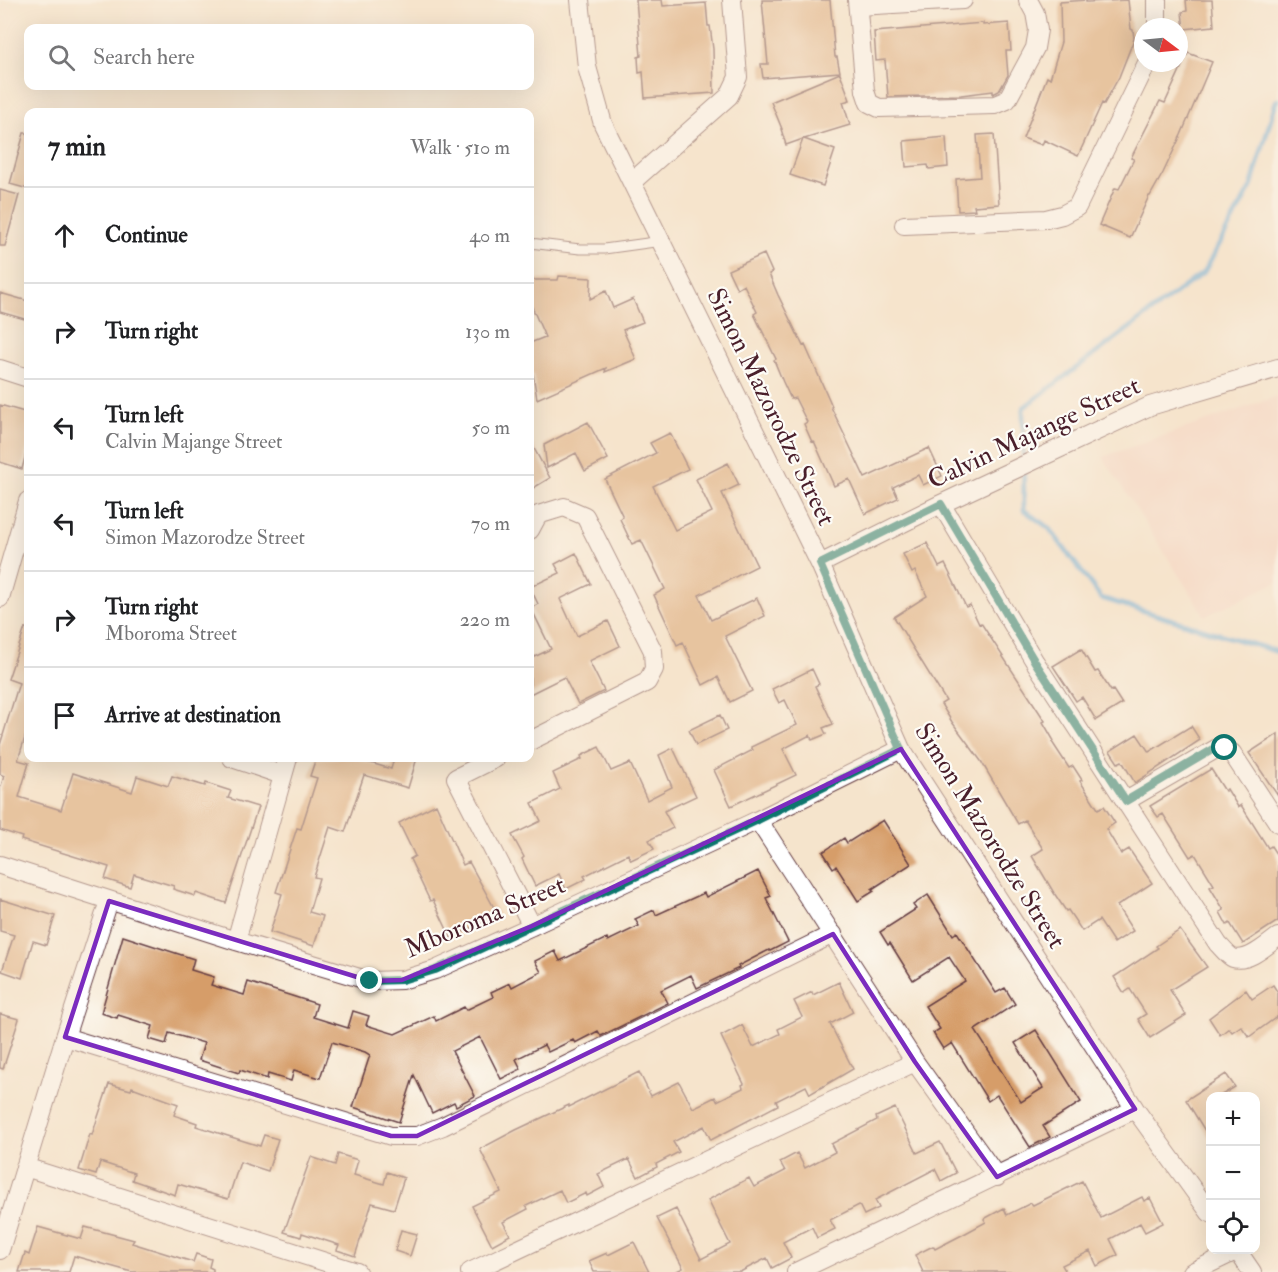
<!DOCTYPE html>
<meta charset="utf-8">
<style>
:root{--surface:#fff;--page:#f6f6f6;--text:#202124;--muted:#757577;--line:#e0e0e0}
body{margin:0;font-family:"IM FELL Double Pica",serif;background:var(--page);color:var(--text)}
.controls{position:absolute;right:18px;bottom:18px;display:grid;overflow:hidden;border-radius:12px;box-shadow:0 6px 24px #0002}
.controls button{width:54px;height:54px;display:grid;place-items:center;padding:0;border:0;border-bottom:2px solid var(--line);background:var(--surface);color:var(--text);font:30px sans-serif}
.compass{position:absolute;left:1134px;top:18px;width:54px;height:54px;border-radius:50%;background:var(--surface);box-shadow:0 6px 24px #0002;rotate:106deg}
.stop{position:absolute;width:18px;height:18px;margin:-14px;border:4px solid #0f766e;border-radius:50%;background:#fff}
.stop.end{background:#0f766e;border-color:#fff;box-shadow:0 2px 6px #0008}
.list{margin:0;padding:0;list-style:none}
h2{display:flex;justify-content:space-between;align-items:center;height:78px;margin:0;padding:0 24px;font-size:26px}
h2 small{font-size:20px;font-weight:400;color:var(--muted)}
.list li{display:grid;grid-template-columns:39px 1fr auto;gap:18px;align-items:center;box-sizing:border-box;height:96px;padding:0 24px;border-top:2px solid var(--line)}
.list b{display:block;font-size:22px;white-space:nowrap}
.list p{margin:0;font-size:20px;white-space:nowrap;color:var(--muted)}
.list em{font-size:20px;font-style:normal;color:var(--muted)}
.icon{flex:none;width:33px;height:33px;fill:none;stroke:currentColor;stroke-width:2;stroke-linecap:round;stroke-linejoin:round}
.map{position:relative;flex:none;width:1278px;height:1272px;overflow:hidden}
.search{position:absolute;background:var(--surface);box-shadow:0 6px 24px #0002;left:24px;top:24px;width:510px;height:66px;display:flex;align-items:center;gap:15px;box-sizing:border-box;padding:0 21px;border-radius:12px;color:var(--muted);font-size:22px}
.panel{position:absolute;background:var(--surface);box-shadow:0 6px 24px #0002;left:24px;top:108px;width:510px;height:654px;border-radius:12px}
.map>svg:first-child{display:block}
.built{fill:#f5d2c2}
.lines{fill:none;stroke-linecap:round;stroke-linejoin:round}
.stream{stroke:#65abdb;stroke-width:5}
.building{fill:#d69d69}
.service-casing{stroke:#643d43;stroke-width:11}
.minor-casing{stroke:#643d43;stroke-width:20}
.service{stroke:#fff;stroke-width:9}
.minor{stroke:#fff;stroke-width:18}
.route{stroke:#0f766e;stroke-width:8}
.marked{fill:none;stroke:#7b2cbf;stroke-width:4.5;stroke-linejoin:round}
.labels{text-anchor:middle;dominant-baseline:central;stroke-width:4.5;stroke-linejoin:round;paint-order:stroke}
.street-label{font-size:26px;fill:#4a1f2b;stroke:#fdfcf7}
</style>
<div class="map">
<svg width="1278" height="1272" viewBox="0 0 1278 1272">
<rect width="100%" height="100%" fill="#fdfcf7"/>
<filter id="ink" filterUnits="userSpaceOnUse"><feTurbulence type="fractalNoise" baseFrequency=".0167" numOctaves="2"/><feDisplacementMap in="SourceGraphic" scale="12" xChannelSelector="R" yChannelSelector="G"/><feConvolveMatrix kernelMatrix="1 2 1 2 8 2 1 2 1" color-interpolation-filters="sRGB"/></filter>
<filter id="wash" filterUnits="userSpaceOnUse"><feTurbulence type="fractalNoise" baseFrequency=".008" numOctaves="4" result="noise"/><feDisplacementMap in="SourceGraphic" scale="24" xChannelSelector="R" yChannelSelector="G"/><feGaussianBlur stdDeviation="1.35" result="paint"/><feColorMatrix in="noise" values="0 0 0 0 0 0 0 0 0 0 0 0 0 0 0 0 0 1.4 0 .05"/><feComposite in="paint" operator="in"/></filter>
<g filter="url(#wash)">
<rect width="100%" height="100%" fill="#f5e4cc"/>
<!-- built -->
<path class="built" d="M1278,396V582L1205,616L1103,457Z"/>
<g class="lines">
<!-- stream -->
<path class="stream" d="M1278,100L1276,101L1251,187L1204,272L1023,408L1024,510L1049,528L1101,598L1278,652"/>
</g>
<g id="blocks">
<!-- building -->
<path class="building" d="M636,0H662L663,6L706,3L708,26H710L713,49L714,93L645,98L643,72L639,73L638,57L641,56Z
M762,0H830L835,57H837L840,72L763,78L761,64H768Z
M1086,0V2L1128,0L1131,29L1133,30L1134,39L1119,77L1104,104L1102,103L1078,156L1044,140L1042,145L1023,138L1047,77L1050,79L1061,42L1060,2Z
M1186,0H1212L1214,26L1184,29L1182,12L1187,11Z
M983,23V25L1009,23L1011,51H1006L1008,75L999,91L993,94V91L961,95L888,97L885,60L876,61L874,32Z
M1188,53L1212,62L1181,135L1163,173L1150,196H1149L1130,238L1099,225L1115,188L1119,189L1134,159L1131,158L1160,101L1165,103Z
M840,73L850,100L843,102L850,125L804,139L835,150L823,186L790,175L803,139L786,145L781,129H782L771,102Z
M24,133H28V189L10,184Z
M994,134L999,204L974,206L975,210L958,211L956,179L980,177L977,135Z
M946,137L948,167L929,169L928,165L906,167L904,141Z
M0,190L19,195L5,246H0Z
M764,254L772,272L769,274L778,295L803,346L805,345L832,406L831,407L865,478L929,448L942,476L923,485L918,475L893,487L898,498L865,514L849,479L834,486L814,441L812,442L804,424L807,422L795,398L791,399L783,382L774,360L776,359L754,314L757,312L744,285L737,289L728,270Z
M559,276L591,278L590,299L606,291L613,308L633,299L643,322L623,330L636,359L605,372L606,368L537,399L533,374L530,375V343L545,337L532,307H530V280H558Z
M0,293L28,301V320L0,312Z
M0,405L28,413V446L22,469L0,462Z
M588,422L608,459L585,471L576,453L547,468L544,445Z
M670,433L688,469L653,486L675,530L712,512L696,479L728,463L739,485L722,493L757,566L699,595L711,620L757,598L765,616L725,636L752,691L730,702L718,677L703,685L683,642L677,645L654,595L665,589L641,540L632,544L620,519L623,517L605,479L656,453L650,443Z
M530,441L550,478L530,490Z
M927,543L939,567L945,564L966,607L970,605L979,624L981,623L1045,721L1043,722L1054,741L1052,742L1069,768L1073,766L1082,780L1080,781L1098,809L1104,806L1115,823L1106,829L1121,854L1129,849L1152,883L1117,906L1133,931L1114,943L1099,920L1082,931L1068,910L1066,911L1054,893L1032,856L1043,849L1025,820L1018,824L981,761L952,722L941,704L946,701L894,617L927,596L915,571L912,573L903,554Z
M576,553L591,584L560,599L577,636L608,621L620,646L589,661L604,691L578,704L564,677L530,694V659L551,649L531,608L538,604L530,587L560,573L555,564Z
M25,628H28V728L18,760L29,763L19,797L61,810L73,773L132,792L137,776L168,786L172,776L205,786L206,783L231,791L228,798L258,807L226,903L196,893L195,896L173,889L174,886L134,874L130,887L105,879L109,867L21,840L22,837L0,830V789L4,776L0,774V745L19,683L8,679Z
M1081,649L1095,672L1098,671L1111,691L1113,690L1122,704L1096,720L1082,697L1076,701L1053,666Z
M812,669L819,684L815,686L833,724L823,728L826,734L812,740L810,735L783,749L796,775L731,806L714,770L753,750L751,747L797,725L785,700L779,703L772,689Z
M720,715L727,730L696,745L689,730Z
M1191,726L1200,740L1135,783L1122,761L1118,763L1110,751L1137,734L1149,752Z
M1278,734V796L1249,753Z
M599,747L611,771L630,763L647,800L672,787L659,755L673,748L696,796L664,811L673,828L649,840L654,849L631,860L628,854L584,876L586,879L566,889L559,874L535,886L522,859L524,857L512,835L541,821L532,803L560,789L553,773L582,759L581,756Z
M316,758H354L391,769L394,758H417L408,788L364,775L345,832L330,827L314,877L319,878L309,912L323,916L314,946L270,932L282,894L276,892L297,828L301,829L317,778L310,776Z
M1211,769L1225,791L1227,789L1238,807L1241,805L1268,848L1271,846L1278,857V921L1243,944L1230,923L1227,925L1220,912L1224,910L1210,887L1214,885L1195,854L1190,857L1163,814L1158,817L1150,806Z
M436,804L463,865L469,862L498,915L451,938L433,900L430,901L410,859L415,856L399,823Z
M883,820L911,864L872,889L874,891L858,901L836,866L833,868L823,852L844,838L847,843Z
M758,871L771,896L766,898L788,942L770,951L769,950L738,966L739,968L697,988L691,975L661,990L668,1003L601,1036L598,1031L575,1043L573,1040L548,1052L544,1045L516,1059L521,1069L501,1079L480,1037L452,1051L475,1096L456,1106L454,1102L432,1113L414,1075L399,1122L353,1107L370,1055L365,1052L332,1042L320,1078L294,1070L291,1081L268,1074L267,1079L240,1070L239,1073L199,1060L204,1043L169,1033L166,1044L149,1039L153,1026L118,1015L117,1018L101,1013L123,936L194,959L191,970L214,977L211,985L244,995L248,982L317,1004L313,1017L348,1028L353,1011L369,1016L366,1025L395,1034L434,1016L436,1021L464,1007L466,1010L493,997L491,992L510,983L512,987L541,972L535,961L555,951L560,961L607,938L608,941L639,926L635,919L654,910L656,915L704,893L706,897Z
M928,895L953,935L957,932L996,993L1005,988L1015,1004L975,1030L1021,1102L1043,1088L1015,1043L1036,1030L1081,1102L1043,1126L1050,1137L1030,1147L997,1095L988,1101L952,1043L943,1049L933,1033L940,1029L925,1006L965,981L949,957L913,980L890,943L888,945L880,932L916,909L913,905Z
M0,899L55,916L46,945L33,941L22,978L2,971L14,935L0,931Z
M1180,930L1207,967L1170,990L1186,1015L1150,1038L1138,1019L1146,1014L1130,989L1124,993L1114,977L1158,948L1156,946Z
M839,982L853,1012L830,1024L853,1069L810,1094L806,1086L776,1101L778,1105L711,1140L704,1126L673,1142L679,1152L656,1164L657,1167L638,1177L629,1159L598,1174L604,1187L587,1196L586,1193L566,1203L560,1190L526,1206L528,1209L503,1222L510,1235L492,1245L472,1206L501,1192L480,1149L516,1130L569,1105V1107L639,1072L651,1096L679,1082L693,1108L715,1097L717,1101L743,1088L742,1085L744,1084L721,1036L742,1025L753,1047L780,1034L778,1029L802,1017L794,1001L812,992L813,995Z
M1273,985L1278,993V1016L1249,1037L1241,1026L1232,1032L1229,1028L1220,1035L1209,1018L1246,990L1252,999Z
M0,1014L19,1019L3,1069L0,1068Z
M1226,1074L1235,1087L1220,1096H1210V1139L1186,1100Z
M109,1084L131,1090L132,1087L178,1104L174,1115L197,1123L196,1126L260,1146L264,1135L278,1139L268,1171L240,1162L228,1199L178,1184L175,1195L132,1180L134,1173L100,1162L96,1175L79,1170L90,1134L92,1135Z
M895,1108L917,1153L940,1142L956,1173L941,1181L935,1169L875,1200L879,1208L864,1215L859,1205L830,1220L835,1229L817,1238L812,1227L783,1242L791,1258L772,1268L767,1258L740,1272H675L683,1268L657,1218L676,1209L701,1259L730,1244L708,1200L749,1178L754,1187L785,1171L780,1162L797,1153L805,1168L835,1152L831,1144L877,1120L876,1117Z
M338,1154L358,1160L354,1175L384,1184L387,1172L404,1178L394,1209L372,1203L355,1256L337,1250L339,1245L302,1233L301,1237L284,1232L311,1157L335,1165Z
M1082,1181L1101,1218L1142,1197L1144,1201L1150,1198L1163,1223L1145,1232L1140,1223L1110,1239L1118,1255L1097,1266L1090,1251L1062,1265L1066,1272H923L915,1255L933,1246L935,1249L962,1235L986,1222L984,1219L1004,1208L1007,1215L1031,1203L1033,1205Z
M38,1227L81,1239L85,1227L134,1240L132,1243L193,1262L196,1254L211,1259L209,1267L213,1269V1272H132L74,1256L69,1272H19L25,1253L29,1255Z
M401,1230L417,1234L410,1256L395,1251Z
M634,1242L649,1272H594L589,1261L607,1253L608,1255Z"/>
</g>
</g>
<g filter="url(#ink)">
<use href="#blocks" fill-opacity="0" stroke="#643d43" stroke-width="1.5"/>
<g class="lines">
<defs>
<path id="service" d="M530,243L580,249H604L662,241"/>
<path id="minor" d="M580,0L587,67L603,124L820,564L901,749L1135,1109L1210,1213
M857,0L865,91L869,103L879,108L995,105L1007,100L1035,48L1038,30L1035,13L1028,0
M858,6L963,0
M1157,27V0
M633,181L729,96L738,77L732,0
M904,225L1046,219L1062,215L1077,207L1147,63
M0,369L28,378
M941,504L1035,662L1218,944C1222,948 1228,956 1233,958C1248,963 1267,945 1278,937
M530,530L538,515L564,507L585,516L653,651L654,669L647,682L530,741
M820,564L941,504L1150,406L1278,368
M0,598L28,501
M232,758L282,775
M496,758L456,778L532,926
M1126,801L1221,746L1232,753L1278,823
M758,820L915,1062L997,1177
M0,865L236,941L370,981L402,980L435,970L532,926L758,820L901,749
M236,941L288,758
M65,1037L391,1136H417L443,1126L833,934
M25,1167L357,1272
M0,1250L65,1037L109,901
M1237,1250L1252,1272
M470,1272L915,1062
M796,1272L1135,1109
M1192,1272L1238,1250"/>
</defs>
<!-- service casing -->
<use href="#service" class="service-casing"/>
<!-- minor casing -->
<use href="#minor" class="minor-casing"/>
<!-- service -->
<use href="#service" class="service"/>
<!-- minor -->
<use href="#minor" class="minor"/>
</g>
</g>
<g class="lines" filter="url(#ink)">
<!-- route -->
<path class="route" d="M370,981L402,980L435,970L758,820L901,749L820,564L941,504L1035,662L1126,801L1217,747L1225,748"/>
</g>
<!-- marked area -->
<path d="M0 0H1278V1272H0ZM901,749L1135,1109L997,1177L915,1062L833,934L417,1136H391L65,1037L109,901L370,981L402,980L532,926Z" fill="#f5e4cc" fill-opacity=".55" fill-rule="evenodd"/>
<path class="marked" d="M901,749L1135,1109L997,1177L915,1062L833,934L417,1136H391L65,1037L109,901L370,981L402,980L532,926Z"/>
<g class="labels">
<!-- street labels -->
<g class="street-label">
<text transform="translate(771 407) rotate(64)">Simon Mazorodze Street</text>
<text transform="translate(1034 433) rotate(-25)">Calvin Majange Street</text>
<text transform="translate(990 836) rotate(58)">Simon Mazorodze Street</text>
<text transform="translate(485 917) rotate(-23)">Mboroma Street</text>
</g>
</g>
</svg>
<div class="controls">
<button>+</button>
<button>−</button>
<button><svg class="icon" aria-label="locate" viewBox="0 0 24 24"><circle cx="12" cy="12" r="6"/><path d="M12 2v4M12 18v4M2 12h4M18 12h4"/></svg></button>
</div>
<svg class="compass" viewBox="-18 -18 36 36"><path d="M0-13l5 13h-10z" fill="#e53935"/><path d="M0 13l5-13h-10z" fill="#757577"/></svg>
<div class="stop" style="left:1225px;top:748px"></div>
<div class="stop end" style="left:370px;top:981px"></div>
<div class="search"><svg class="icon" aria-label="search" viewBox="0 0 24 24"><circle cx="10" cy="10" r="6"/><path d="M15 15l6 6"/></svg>Search here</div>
<section class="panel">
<h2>7 min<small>Walk · 510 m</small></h2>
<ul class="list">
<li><svg class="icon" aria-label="ahead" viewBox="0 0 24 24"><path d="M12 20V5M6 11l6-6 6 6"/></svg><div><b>Continue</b></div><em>40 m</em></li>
<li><svg class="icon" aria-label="right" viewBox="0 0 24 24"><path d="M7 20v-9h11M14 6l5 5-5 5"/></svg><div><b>Turn right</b></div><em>130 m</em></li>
<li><svg class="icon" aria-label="left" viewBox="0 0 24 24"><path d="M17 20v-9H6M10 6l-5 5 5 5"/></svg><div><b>Turn left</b><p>Calvin Majange Street</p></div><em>50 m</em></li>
<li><svg class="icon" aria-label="left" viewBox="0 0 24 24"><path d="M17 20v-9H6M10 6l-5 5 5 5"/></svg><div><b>Turn left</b><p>Simon Mazorodze Street</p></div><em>70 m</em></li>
<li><svg class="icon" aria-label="right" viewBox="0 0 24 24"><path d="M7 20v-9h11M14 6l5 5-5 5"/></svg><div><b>Turn right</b><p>Mboroma Street</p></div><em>220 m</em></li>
<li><svg class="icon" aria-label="arrive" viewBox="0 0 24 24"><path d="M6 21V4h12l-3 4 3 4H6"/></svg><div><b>Arrive at destination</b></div></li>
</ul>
</section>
</div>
